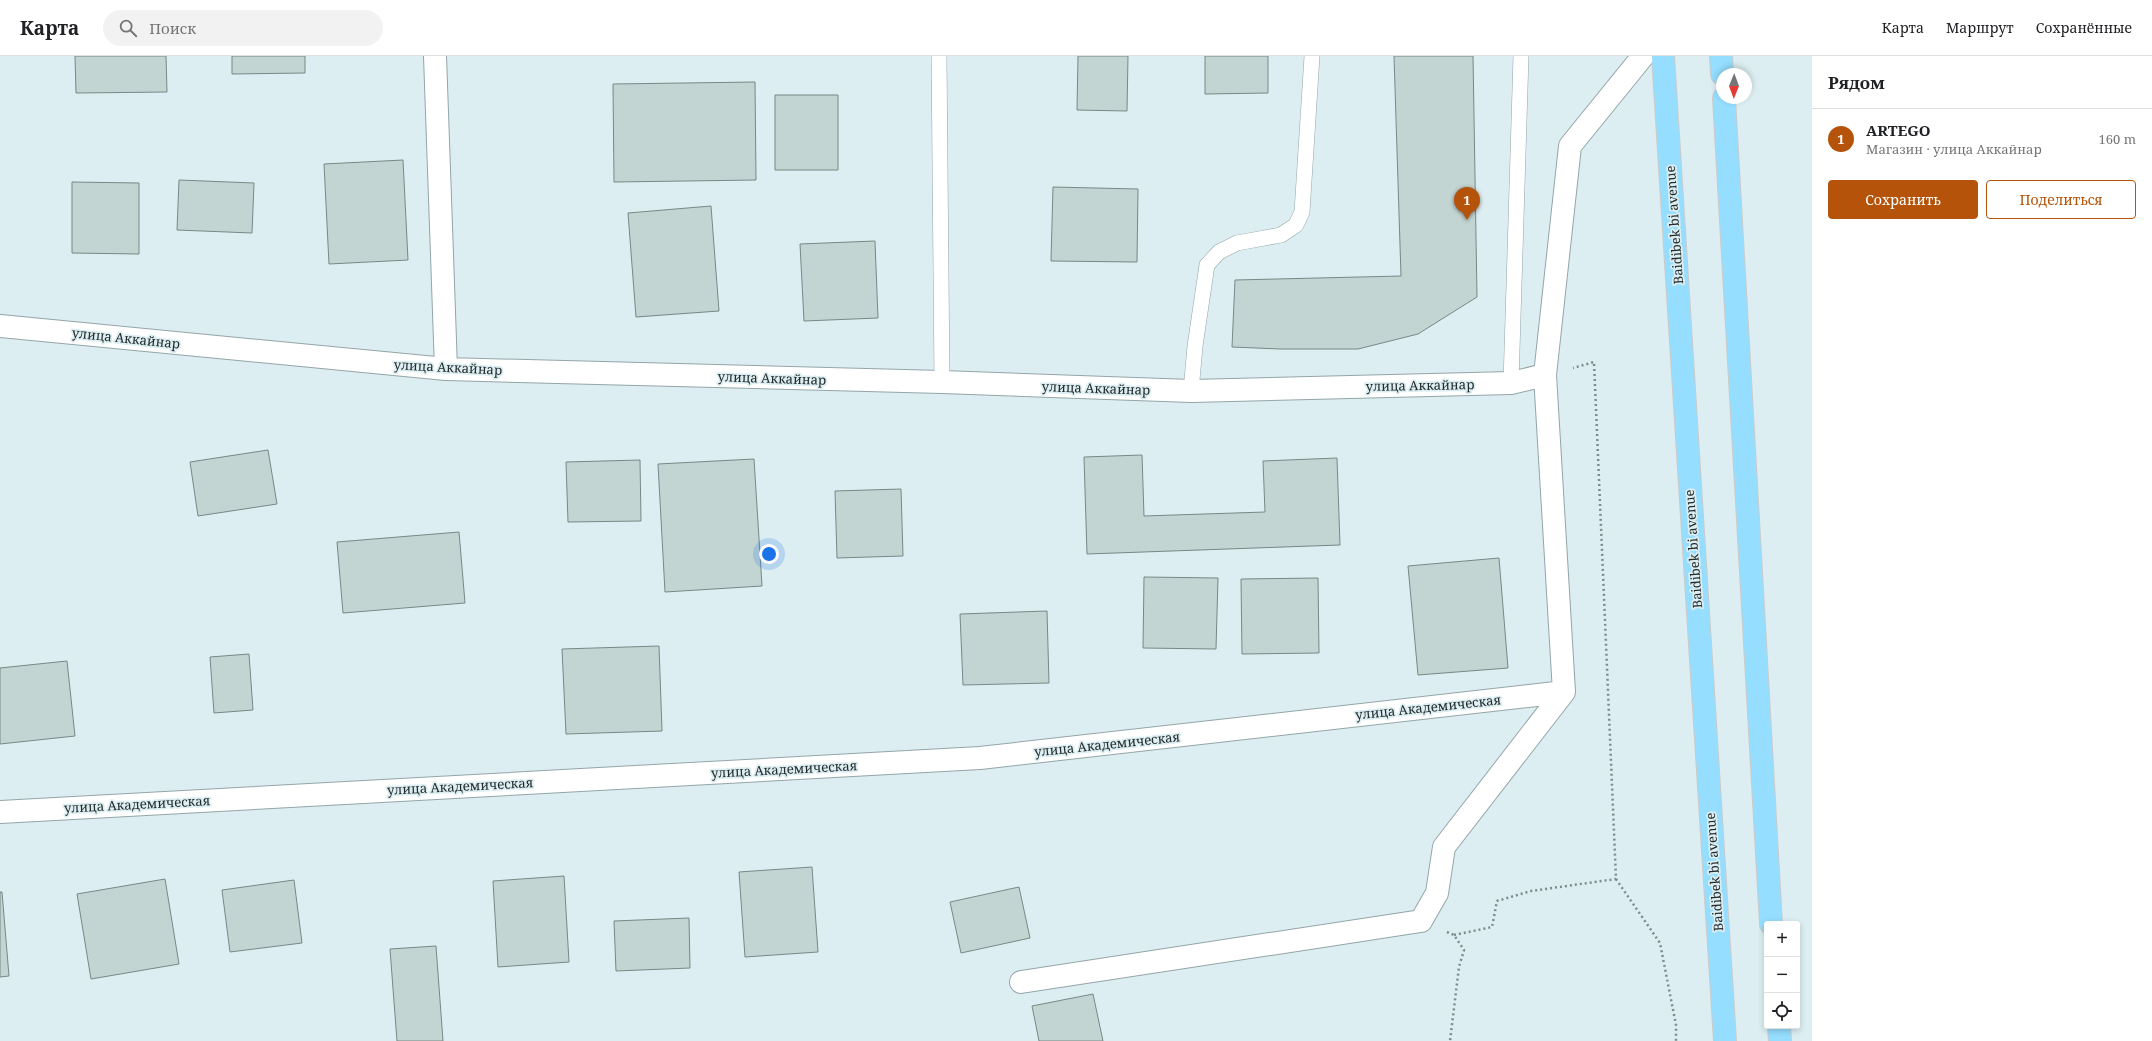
<!DOCTYPE html>
<html lang="ru">
<meta charset="utf-8">
<style>
:root{--surface:#fff;--page:#f2f2f2;--text:#202124;--muted:#757577;--line:#e0e0e0;--accent:#b45309}
body{margin:0;font-family:"Noto Serif",serif;background:var(--page);color:var(--text)}
.controls{position:absolute;right:12px;bottom:12px;display:grid;overflow:hidden;border-radius:4px;box-shadow:0 2px 6px #0003}
.controls button{width:36px;height:36px;display:grid;place-items:center;padding:0;border:0;border-bottom:1px solid var(--line);background:var(--surface);color:var(--text);font:20px sans-serif}
.compass{position:absolute;left:1716px;top:12px;width:36px;height:36px;border-radius:50%;background:var(--surface);box-shadow:0 2px 6px #0003;rotate:181deg}
.you{position:absolute;left:769px;top:498px;width:14px;height:14px;margin:-10px;border:3px solid #fff;border-radius:50%;background:#1a73e8;box-shadow:0 0 0 6px #1a73e833}
.badge{display:grid;place-items:center;width:26px;height:26px;border-radius:50%;background:var(--accent);color:#fff;font-size:13px;font-weight:700}
.pin{position:absolute;translate:-50% -33px;filter:drop-shadow(0 1px 2px #0008)}
.pin::after{content:'';position:absolute;top:21px;width:14px;height:12px;background:inherit;clip-path:polygon(0 0,100% 0,50% 100%)}
.list{margin:0;padding:0;list-style:none}
h2{display:flex;justify-content:space-between;align-items:center;height:52px;margin:0;padding:0 16px;font-size:17px}
h2 small{font-size:13px;font-weight:400;color:var(--muted)}
.list li{display:grid;grid-template-columns:26px 1fr auto;gap:12px;align-items:center;box-sizing:border-box;height:60px;padding:0 16px;border-top:1px solid var(--line)}
.list b{display:block;font-size:15px;white-space:nowrap}
.list p{margin:0;font-size:13px;white-space:nowrap;color:var(--muted)}
.list em{font-size:13px;font-style:normal;color:var(--muted)}
.actions{display:flex;gap:8px;padding:12px 16px}
.actions a{flex:1;padding:9px 0;border:1px solid var(--accent);border-radius:4px;text-align:center;font-size:14px;color:var(--accent)}
.actions .main{background:var(--accent);color:#fff}
.icon{flex:none;width:22px;height:22px;fill:none;stroke:currentColor;stroke-width:2;stroke-linecap:round;stroke-linejoin:round}
.map{position:relative;flex:none;width:1812px;height:985px;overflow:hidden}
header{display:flex;align-items:center;gap:24px;box-sizing:border-box;height:56px;padding:0 20px;background:var(--surface);border-bottom:1px solid var(--line)}
header strong{font-size:19px}
nav{display:flex;gap:22px;margin-inline-start:auto;font-size:14px}
.search{width:280px;height:36px;background:var(--page);display:flex;align-items:center;gap:10px;box-sizing:border-box;padding:0 14px;border-radius:22px;color:var(--muted);font-size:15px}
main{display:flex}
aside{flex:1;background:var(--surface)}
.map>svg:first-child{display:block}
.building{fill:#c3d5d2;stroke:#788886}
.lines{fill:none;stroke-linecap:round;stroke-linejoin:round}
.lane-casing{stroke:#94a5a8;stroke-width:16}
.street-casing{stroke:#94a5a8;stroke-width:24}
.primary-casing{stroke:#cacccc;stroke-width:24}
.path{stroke:#7e8b8d;stroke-width:2.5;stroke-dasharray:2 3;stroke-linecap:butt}
.lane{stroke:#fff;stroke-width:15}
.street{stroke:#fff;stroke-width:22}
.primary{stroke:#95deff;stroke-width:22}
.labels{text-anchor:middle;dominant-baseline:central;stroke-width:3.5;stroke-linejoin:round;paint-order:stroke}
.street-label{font-size:13px;fill:#232a2b;stroke:#dceef1}
</style>
<header>
<strong>Карта</strong>
<div class="search"><svg class="icon" aria-label="search" viewBox="0 0 24 24"><circle cx="10" cy="10" r="6"/><path d="M15 15l6 6"/></svg>Поиск</div>
<nav><a>Карта</a><a>Маршрут</a><a>Сохранённые</a></nav>
</header>
<main>
<div class="map">
<svg width="1812" height="985" viewBox="0 0 1812 985">
<rect width="100%" height="100%" fill="#dceef1"/>
<!-- building -->
<path class="building" d="M75,0H166L167,36L76,37Z
M232,0H305V17L232,18Z
M1078,0H1128L1127,55L1077,54Z
M1205,0H1268V37L1205,38Z
M1394,0H1473L1477,241L1418,278L1358,293H1280L1232,291L1235,224L1401,220Z
M755,26L756,124L614,126L613,28Z
M775,39H838V114H775Z
M403,104L408,204L329,208L324,108Z
M179,124L254,127L252,177L177,174Z
M72,126L139,127V198L72,197Z
M1053,131L1138,133L1137,206L1051,205Z
M711,150L719,255L636,261L628,157Z
M875,185L878,262L804,265L800,188Z
M268,394L277,448L198,460L190,406Z
M1142,399L1144,460L1265,456L1263,405L1337,402L1340,489L1087,498L1084,401Z
M754,403L762,530L665,536L658,408Z
M640,404L641,465L568,466L566,406Z
M901,433L903,500L837,502L835,435Z
M459,476L465,547L343,557L337,486Z
M1499,502L1508,612L1418,619L1408,510Z
M1144,521L1218,522L1216,593L1143,592Z
M1318,522L1319,597L1242,598L1241,523Z
M1047,555L1049,627L963,629L960,558Z
M659,590L662,675L566,678L562,593Z
M249,598L253,654L214,657L210,601Z
M67,605L75,680L0,688V612Z
M812,811L818,896L745,901L739,816Z
M564,820L569,906L498,911L493,825Z
M165,823L179,908L91,923L77,838Z
M294,824L302,887L230,896L222,834Z
M1019,831L1030,882L961,897L950,846Z
M0,836H2L9,920L0,921Z
M689,862L690,912L616,915L614,865Z
M436,890L443,985H397L390,893Z
M1093,938L1103,985H1039L1032,950Z"/>
<g class="lines">
<defs>
<path id="lane" d="M939,0L942,326
M1511,327L1521,0
M1191,335L1195,290L1207,209L1219,196L1237,187L1281,179L1296,169L1302,156L1312,0"/>
<path id="street" d="M435,0L446,313
M0,270L446,313L942,326L1191,335L1511,327L1545,319
M0,756L980,702L1564,636
M1021,926L1421,865L1437,837L1444,791L1564,636L1545,319L1570,90L1643,0"/>
<path id="primary" d="M1663,0L1725,985
M1721,0L1722,18
M1724,42L1771,868
M1779,970L1780,985"/>
</defs>
<!-- lane casing -->
<use href="#lane" class="lane-casing"/>
<!-- street casing -->
<use href="#street" class="street-casing"/>
<!-- primary casing -->
<use href="#primary" class="primary-casing"/>
<!-- path -->
<path class="path" d="M1616,823L1660,887L1676,969V985
M1447,876L1454,879L1464,894L1459,911L1450,985
M1454,879L1492,871L1497,845L1531,835L1616,823L1594,306L1573,312"/>
<!-- lane -->
<use href="#lane" class="lane"/>
<!-- street -->
<use href="#street" class="street"/>
<!-- primary -->
<use href="#primary" class="primary"/>
</g>
<g class="labels">
<!-- street labels -->
<g class="street-label">
<text transform="translate(1674 169) rotate(-94)">Baidibek bi avenue</text>
<text transform="translate(126 282) rotate(6)">улица Аккайнар</text>
<text transform="translate(448 311) rotate(3)">улица Аккайнар</text>
<text transform="translate(772 322) rotate(2)">улица Аккайнар</text>
<text transform="translate(1420 329) rotate(-1)">улица Аккайнар</text>
<text transform="translate(1096 332) rotate(2)">улица Аккайнар</text>
<text transform="translate(1693 493) rotate(-94)">Baidibek bi avenue</text>
<text transform="translate(1428 651) rotate(-6)">улица Академическая</text>
<text transform="translate(1107 688) rotate(-6)">улица Академическая</text>
<text transform="translate(784 713) rotate(-3)">улица Академическая</text>
<text transform="translate(460 730) rotate(-3)">улица Академическая</text>
<text transform="translate(137 748) rotate(-3)">улица Академическая</text>
<text transform="translate(1714 816) rotate(-94)">Baidibek bi avenue</text>
</g>
</g>
</svg>
<div class="controls">
<button>+</button>
<button>−</button>
<button><svg class="icon" aria-label="locate" viewBox="0 0 24 24"><circle cx="12" cy="12" r="6"/><path d="M12 2v4M12 18v4M2 12h4M18 12h4"/></svg></button>
</div>
<svg class="compass" viewBox="-18 -18 36 36"><path d="M0-13l5 13h-10z" fill="#e53935"/><path d="M0 13l5-13h-10z" fill="#757577"/></svg>
<div class="you"></div>
<div class="pin badge" style="left:1467px;top:164px">1</div>
</div>
<aside>
<h2>Рядом<small></small></h2>
<ul class="list">
<li><span class="badge">1</span><div><b>ARTEGO</b><p>Магазин · улица Аккайнар</p></div><em>160 m</em></li>
</ul>
<div class="actions"><a class="main">Сохранить</a><a>Поделиться</a></div>
</aside>
</main>
